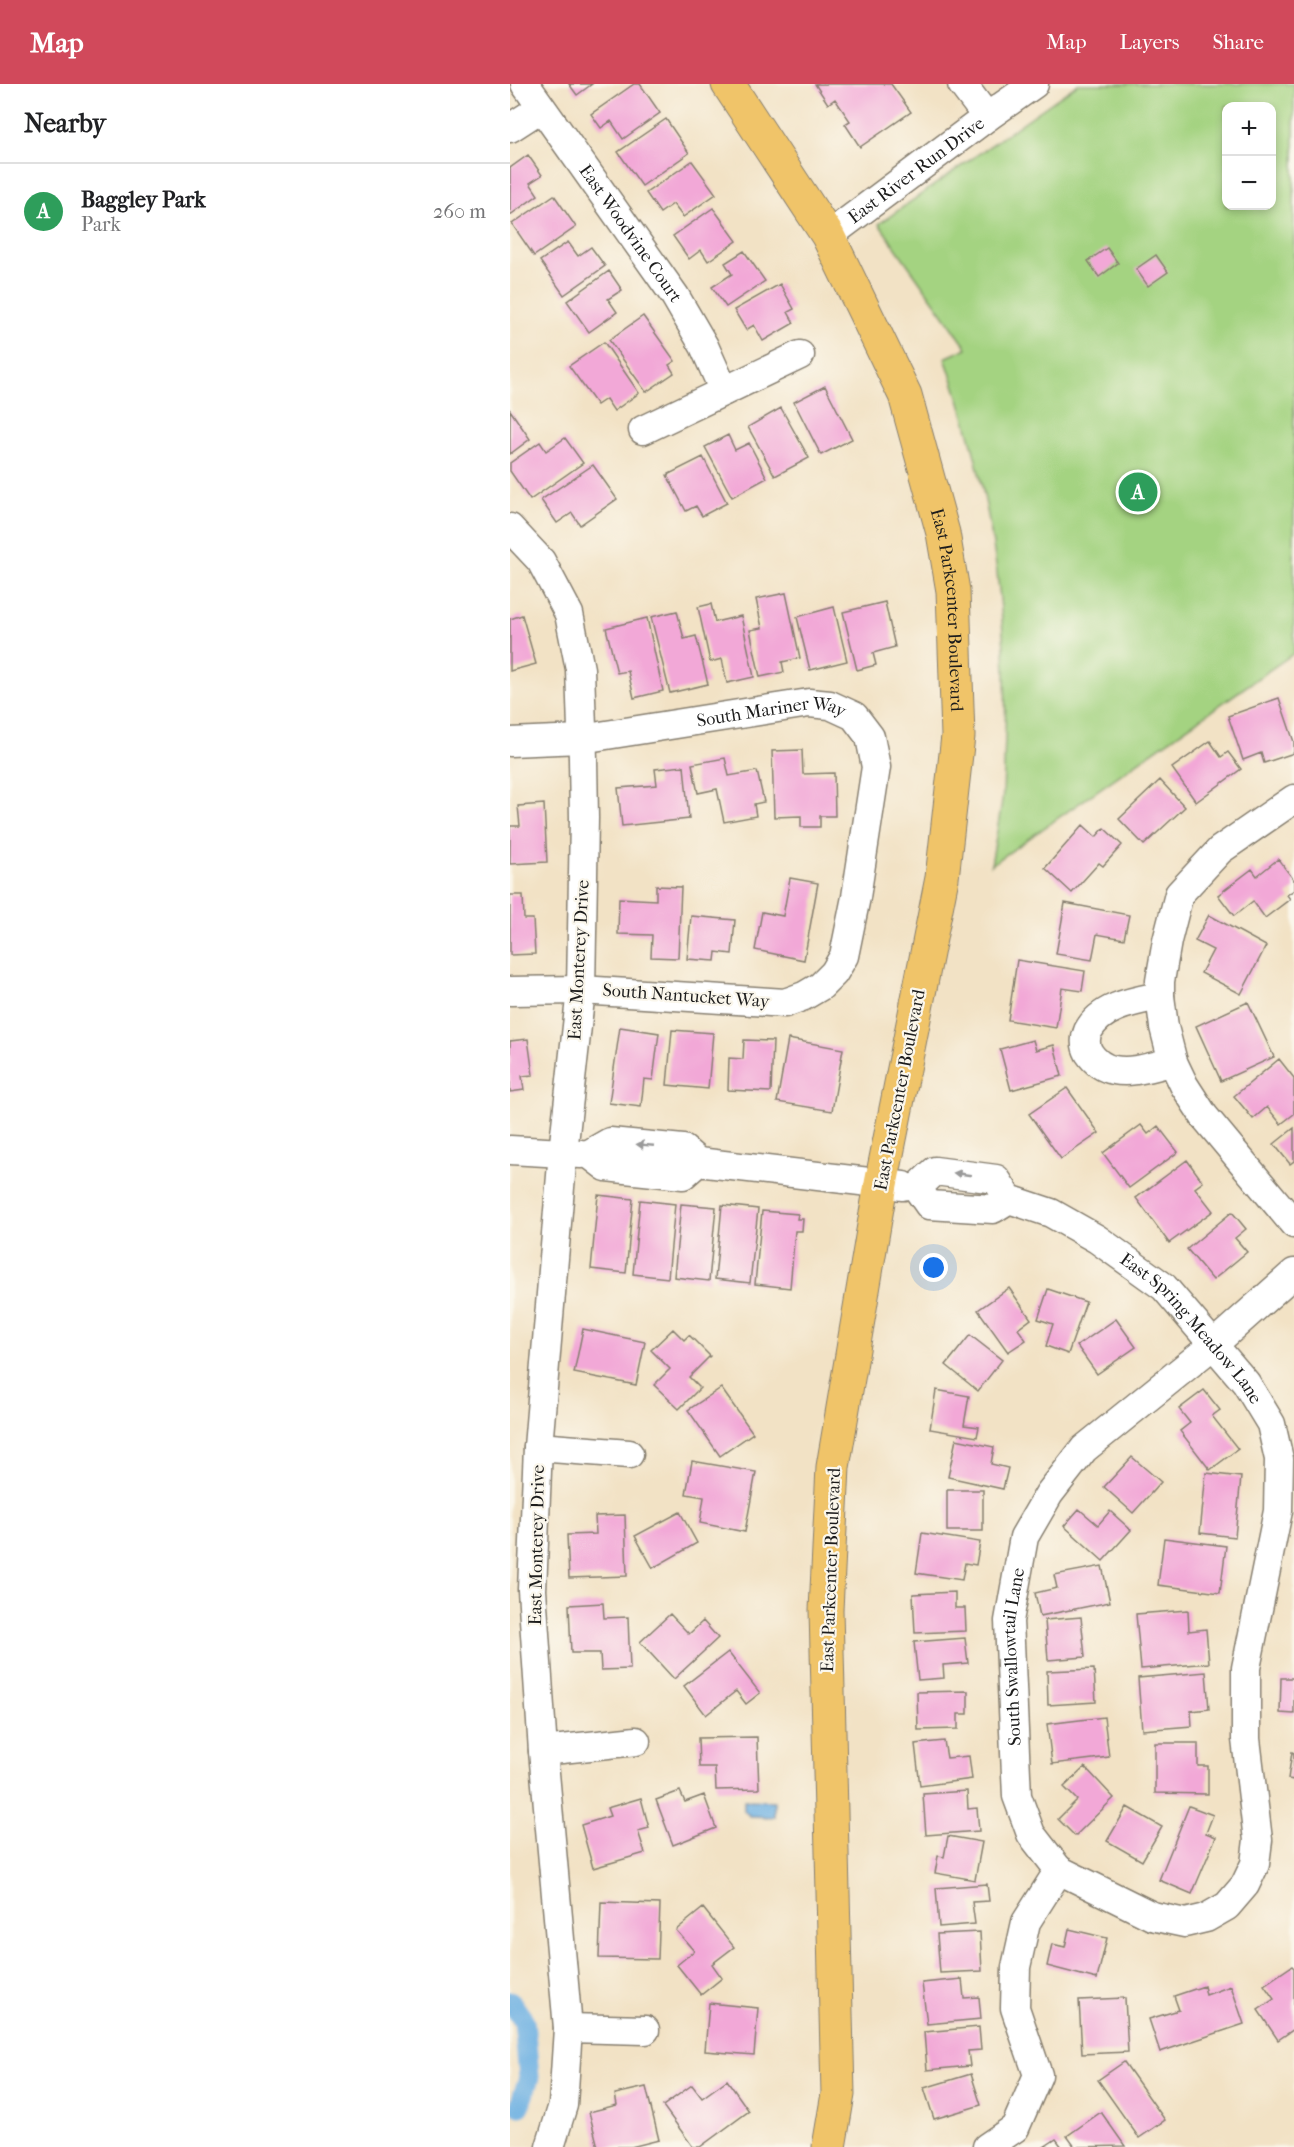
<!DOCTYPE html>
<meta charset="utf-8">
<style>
:root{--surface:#fff;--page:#f6f6f6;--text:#202124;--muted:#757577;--line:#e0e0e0;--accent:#d1495b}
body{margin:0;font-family:"IM FELL French Canon",serif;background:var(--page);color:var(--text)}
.controls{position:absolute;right:18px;top:18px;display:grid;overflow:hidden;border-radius:12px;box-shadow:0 3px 9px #0003}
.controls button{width:54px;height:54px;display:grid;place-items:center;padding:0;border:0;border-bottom:2px solid var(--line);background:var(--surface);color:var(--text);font:30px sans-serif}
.you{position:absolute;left:424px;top:1184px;width:21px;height:21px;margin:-15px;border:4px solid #fff;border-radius:50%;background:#1a73e8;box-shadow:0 0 0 9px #1a73e833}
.badge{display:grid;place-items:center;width:39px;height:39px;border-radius:50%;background:var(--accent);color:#fff;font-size:20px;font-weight:700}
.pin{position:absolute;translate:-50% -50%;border:3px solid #fff;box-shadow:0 2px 6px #0006}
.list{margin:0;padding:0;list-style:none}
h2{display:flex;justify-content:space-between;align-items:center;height:78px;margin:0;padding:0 24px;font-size:26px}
h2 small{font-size:20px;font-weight:400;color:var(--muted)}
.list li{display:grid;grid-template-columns:39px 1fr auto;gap:18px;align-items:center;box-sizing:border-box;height:96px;padding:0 24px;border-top:2px solid var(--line)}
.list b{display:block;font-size:22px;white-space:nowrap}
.list p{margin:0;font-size:20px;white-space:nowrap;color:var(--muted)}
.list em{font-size:20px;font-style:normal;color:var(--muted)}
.map{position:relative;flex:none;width:784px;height:2063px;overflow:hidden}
header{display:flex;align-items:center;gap:36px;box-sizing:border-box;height:84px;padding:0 30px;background:var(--accent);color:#fff}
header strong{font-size:28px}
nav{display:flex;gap:33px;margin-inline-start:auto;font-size:21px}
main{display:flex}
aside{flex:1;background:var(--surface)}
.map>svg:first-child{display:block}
.green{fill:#a4d381;stroke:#60784e;stroke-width:1.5;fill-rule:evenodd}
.water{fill:#6db0e2;stroke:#44667f;stroke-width:1.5}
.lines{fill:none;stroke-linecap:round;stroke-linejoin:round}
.canal{stroke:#6db0e2;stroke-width:21}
.building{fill:#f2a8d7}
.minor-casing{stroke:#877f70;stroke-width:31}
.major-casing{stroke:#877f70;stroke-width:35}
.minor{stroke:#fff;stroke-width:28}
.major{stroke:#f0c469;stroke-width:33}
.oneway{fill:#999}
.labels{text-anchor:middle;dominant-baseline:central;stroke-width:4.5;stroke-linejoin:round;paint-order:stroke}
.street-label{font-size:18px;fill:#1c1c1c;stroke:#fbf7ec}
</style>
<header>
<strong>Map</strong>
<nav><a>Map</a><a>Layers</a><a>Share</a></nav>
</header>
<main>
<aside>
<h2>Nearby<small></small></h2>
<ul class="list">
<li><span class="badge" style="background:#2e9e5b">A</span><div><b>Baggley Park</b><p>Park</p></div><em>260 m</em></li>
</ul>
</aside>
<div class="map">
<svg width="784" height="2063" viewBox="0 0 784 2063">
<rect width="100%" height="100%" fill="#fbf7ec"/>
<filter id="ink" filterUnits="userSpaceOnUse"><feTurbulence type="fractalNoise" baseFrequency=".0167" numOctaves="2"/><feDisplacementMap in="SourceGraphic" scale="12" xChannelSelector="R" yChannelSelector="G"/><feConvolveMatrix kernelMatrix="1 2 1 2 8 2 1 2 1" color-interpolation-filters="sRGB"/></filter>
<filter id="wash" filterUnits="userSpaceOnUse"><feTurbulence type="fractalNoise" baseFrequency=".008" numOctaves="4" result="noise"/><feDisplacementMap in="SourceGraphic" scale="24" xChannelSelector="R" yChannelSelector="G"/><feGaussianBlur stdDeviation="1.35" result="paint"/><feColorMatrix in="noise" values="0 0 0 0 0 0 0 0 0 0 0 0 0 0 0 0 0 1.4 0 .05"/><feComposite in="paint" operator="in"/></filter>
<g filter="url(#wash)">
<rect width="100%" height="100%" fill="#f2e2c5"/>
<!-- green -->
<path class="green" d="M568,0H784V569L481,781C485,757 490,733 493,709C494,691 494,673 495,655C499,525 479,396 435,274L457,264L369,140ZM716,22H762V122H716Z"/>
<!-- water -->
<path class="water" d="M234,1716L264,1717V1733L240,1732L234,1727Z"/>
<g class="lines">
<!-- canal -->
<path class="canal" d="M0,1917L14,1937L19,1993L10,2022"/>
</g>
<g id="blocks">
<!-- building -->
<path class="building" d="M59,0H82L67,11Z
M124,0H130L150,29L113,55L101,37L91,44L81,30Z
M305,0H381L401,28L350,63L335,40L340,37L325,15L318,20Z
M156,35L179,69L132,102L108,68Z
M18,71L32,91L20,99L28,111L0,131V84Z
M182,77L206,110L173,133L163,120L150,129L136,109Z
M44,111L66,143L24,172L2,140Z
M203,124L227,157L198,177L191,166L179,175L163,152Z
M58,158L68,172L81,163L95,182L54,211L30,177Z
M597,164L608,179L589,193L578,177Z
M234,167L255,197L216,223L202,203L222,190L215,179Z
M646,171L658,188L638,202L626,185Z
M99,187L112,206L98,215L107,228L79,248L57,217Z
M270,200L284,225L278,228L284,239L253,257L244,241L236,246L224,226Z
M133,232L165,277L159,281L164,289L136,308L99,256Z
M94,258L129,309L104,327L96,315L87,321L59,282Z
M315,302L342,355L311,371L284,318Z
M271,324L299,374L265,392L238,343Z
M0,326L20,355L0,370Z
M218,351L225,366L239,359L257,394L222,413L195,363Z
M55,354L73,379L20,416L0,387V379L30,358L36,367Z
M193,373L217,419L192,432L186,422L176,427L157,391Z
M83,381L107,415L70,441L62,429L47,439L31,416Z
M276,509L290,574L272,578L274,588L250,593L240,546L252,544L246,515Z
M375,518L385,563L363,569L366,581L347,586L333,528Z
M201,520L205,538L231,532L244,593L217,599L212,575L200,578L188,523Z
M324,523L337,577L300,586L287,533Z
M167,527L174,555L186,552L198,600L160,609L141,533Z
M12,531L26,580L0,587V535Z
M137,534L153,607L124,614L118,587L107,589L96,544Z
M769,614L784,658V669L754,679L751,669L733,676L718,632Z
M700,657L711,673L718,668L731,685L686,718L662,684Z
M292,666L293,690L324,689L325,732H310V743H291V732L264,733L262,667Z
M215,674L219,692L247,687L254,718L244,720L246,732L214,738L207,705L188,709L182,680Z
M174,682L179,735L112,742L108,704L147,701L145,685Z
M650,696L675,723L634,761L609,735Z
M34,720L37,778L0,780V742H10L8,722Z
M573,741L586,753L594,744L612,761L593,782L589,779L562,809L535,784Z
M768,775L784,796V806L777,811L780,815L755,834L743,817L724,832L708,811L742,785L747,792Z
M280,794L308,799L294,876L245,866L252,828L273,832Z
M146,802L171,803L168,874L141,873L142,851L108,850L109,814L146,816Z
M0,811H13L14,835H23L25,870L0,871Z
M555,819L619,831L614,855L587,850L582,876L546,870Z
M699,831L756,862L731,910L691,889L703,866L685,857Z
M181,832L225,836L222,870L206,868L205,877L177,875Z
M507,876L575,887L572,907L552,904L546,944L498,936Z
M738,918L764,973L711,997L686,942Z
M110,943L149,949L143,996L134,995L131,1023L99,1019Z
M162,946L203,949L198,1005L157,1001Z
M18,955L23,991L12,992L14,1006L0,1008V957Z
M278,955L333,965L322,1027L267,1018Z
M234,956L263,957L261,1008L218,1006L219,974L233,975Z
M523,956L526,966L544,961L552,992L501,1006L490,965Z
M769,975L784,994V1030L771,1040L757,1023L743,1035L724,1012Z
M557,1004L589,1049L551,1075L519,1030Z
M631,1041L638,1050L648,1042L668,1068L619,1104L593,1069Z
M784,1044V1077L780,1080L764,1060Z
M677,1076L693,1098L685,1104L703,1127L659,1159L626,1114Z
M88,1111L123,1115L116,1189L81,1185Z
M130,1116L165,1120L158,1194L123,1190Z
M171,1120L206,1123L199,1197L164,1193Z
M212,1121L248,1125L240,1199L205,1195Z
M252,1127L288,1130L287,1135H293L292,1147H285L280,1204L245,1200Z
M722,1128L736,1145L725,1154L737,1168L703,1196L677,1165Z
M499,1204L521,1235L508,1245L516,1256L498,1268L468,1226Z
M538,1205L576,1218L558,1270L536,1262L543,1240L528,1235Z
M606,1235L626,1263L587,1290L567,1262Z
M73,1245L135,1258L126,1301L64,1289Z
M163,1245L174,1256L179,1251L200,1272L179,1293L190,1304L169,1325L144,1301L160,1285L141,1266Z
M460,1251L492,1276L468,1307L436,1281Z
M211,1304L243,1349L210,1372L178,1326Z
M426,1306L459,1312L454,1341L469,1343L467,1353L420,1345Z
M694,1306L710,1326L702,1332L728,1365L700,1386L670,1347L680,1339L669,1325Z
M446,1355L484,1363L481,1380L498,1384L493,1405L438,1393Z
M622,1373L651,1398L623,1429L594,1403Z
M182,1377L246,1388L235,1448L190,1439L194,1413L176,1410Z
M696,1389L731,1393L725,1453L690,1449Z
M437,1406H473V1447H437Z
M569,1425L588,1441L600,1427L621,1446L593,1477L554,1442Z
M170,1428L187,1459L143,1484L125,1452Z
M115,1431L117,1492L59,1494L57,1451L86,1450L85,1432Z
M412,1449L470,1458L466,1481L455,1479L452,1496L406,1489Z
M654,1454L716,1462L710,1509L648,1501Z
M592,1482L600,1518L530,1532L525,1509L547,1504L544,1491Z
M445,1508V1524H455L456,1547L405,1549L403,1510Z
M93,1519L94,1534L118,1533L120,1585L91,1586L90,1569H61L59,1521Z
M678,1526L679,1547L696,1545L699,1579L631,1585L626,1530Z
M160,1530L179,1550L193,1537L208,1554L164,1595L130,1558Z
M571,1533L575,1573L538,1576L535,1536Z
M455,1554L458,1579L433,1581L434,1594L408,1596L404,1558Z
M218,1568L250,1609L236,1620L226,1607L196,1631L174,1602Z
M584,1585L586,1618L538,1621L537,1587Z
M696,1588L699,1625L681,1627L682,1642L632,1646L628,1594Z
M771,1594H784V1630L770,1629Z
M458,1607V1630H448V1645L408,1646L407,1608Z
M594,1633L599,1673L542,1680L537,1640Z
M247,1653L249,1705L206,1706L205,1683H189L188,1654Z
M434,1657L437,1674L459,1672L462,1695L410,1702L405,1660Z
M645,1659H688V1682H698V1710L645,1709Z
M782,1668L784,1669V1696L778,1695Z
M575,1683L604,1714L565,1752L548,1735L567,1716L554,1703Z
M170,1707L175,1718L194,1711L206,1744L163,1761L146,1716Z
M457,1707L458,1725L467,1724L469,1747L416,1751L413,1710Z
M131,1714L139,1744L128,1747L135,1769L83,1784L71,1741L100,1732L97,1724Z
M679,1722L703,1731L696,1749L706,1753L682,1810L649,1796Z
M617,1723L652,1743L632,1777L597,1757Z
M438,1752L472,1758L465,1796L425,1789L428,1772L434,1773Z
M477,1800L479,1817L462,1818L465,1840L429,1843L426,1804Z
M91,1818L150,1820L148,1875L89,1874Z
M193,1824L224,1863L202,1880L212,1894L191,1911L167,1881L184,1867L166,1846Z
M559,1845L597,1854L587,1895L537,1882L542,1860L555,1863Z
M470,1848L472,1887L430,1889L427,1850Z
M782,1882L784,1884V1945L768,1956L748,1926L764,1915L754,1901Z
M452,1895L454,1914L469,1913L471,1935L417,1940L412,1899Z
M694,1902L696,1911L721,1902L734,1940L650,1968L639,1935L669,1926L664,1912Z
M615,1914L618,1968L572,1970L569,1916Z
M199,1919L248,1924L244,1971L195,1967Z
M469,1943L471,1966L458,1967L460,1982L417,1986L414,1948Z
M614,1978L655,2036L629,2054L588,1996Z
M461,1990L471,2021L424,2035L414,2004Z
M217,1996L239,2027L190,2063H183L153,2022L182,2001L192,2014Z
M136,2003L149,2056L121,2063H88L79,2028L107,2021L105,2010Z
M591,2028L615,2062L565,2063L557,2052Z
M546,2055L552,2063H534Z"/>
</g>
</g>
<g filter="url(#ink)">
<use href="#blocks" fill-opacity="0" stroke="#877f70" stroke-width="1.5"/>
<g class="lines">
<defs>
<g id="minor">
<path id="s1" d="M15,0L165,212L194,262L214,307"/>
<path d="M452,0L477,33"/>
<path d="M0,44L31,24"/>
<path id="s2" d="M318,152L477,33L524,0"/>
<path d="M133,346L290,271"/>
<path d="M0,444L31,477L59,530L70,585L73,675L74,734L71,906L53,1068L28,1363L22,1506L33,1667L58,1944L53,2021L40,2063"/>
<path id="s3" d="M0,658L71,655L299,619L320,621L344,632L360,653L366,683L346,813L334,872L324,889L311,902L294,912L275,919L71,906L0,907"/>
<path d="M784,715L710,766L669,810L657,857L650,897V912L654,943L663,978L674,1001L694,1032L784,1140"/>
<path d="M650,912C625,917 591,922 578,947C575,954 575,962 579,969C585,978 593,984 604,986C624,990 645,981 663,978"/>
<path d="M0,1066L71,1070"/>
<path d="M188,1078L173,1091L96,1083L79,1070L100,1058L173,1065L188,1078L393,1102"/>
<path id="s4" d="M499,1115L483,1125L419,1121L407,1104L425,1087L486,1095L499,1115L541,1129L587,1155L654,1203L736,1299L761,1340L769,1375L768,1427L736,1584V1655L748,1756L745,1780L735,1801L717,1822L696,1834L675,1839L642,1832L549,1786"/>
<path d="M28,1363L119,1370"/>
<path d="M33,1667L126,1657"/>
<path d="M58,1944L135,1946"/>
<path id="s5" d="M477,2063L505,2044L528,1991L505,1924L506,1883L516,1838L549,1786L521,1750L507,1712L499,1537L514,1453L539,1410L574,1365L703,1261L784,1189"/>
</g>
<g id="major">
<path id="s6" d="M218,0L318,152L395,311L433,449L443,507L448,652L432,794L371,1100L323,1383L316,1526L328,2010L319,2063"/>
</g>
</defs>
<!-- minor casing -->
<use href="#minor" class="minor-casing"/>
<!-- major casing -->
<use href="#major" class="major-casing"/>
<!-- minor -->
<use href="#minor" class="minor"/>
<!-- major -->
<use href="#major" class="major"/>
</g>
<!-- one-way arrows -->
<defs><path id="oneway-solid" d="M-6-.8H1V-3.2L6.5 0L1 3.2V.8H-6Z" transform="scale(1.5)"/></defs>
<g class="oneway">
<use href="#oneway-solid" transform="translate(135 1061) rotate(-175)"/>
<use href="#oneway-solid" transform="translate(452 1090) rotate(-172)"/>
</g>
</g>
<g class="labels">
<!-- street labels -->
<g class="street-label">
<text stroke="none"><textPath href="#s2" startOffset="110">East River Run Drive</textPath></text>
<text stroke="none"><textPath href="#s1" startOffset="183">East Woodvine Court</textPath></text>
<text stroke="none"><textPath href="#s6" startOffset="579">East Parkcenter Boulevard</textPath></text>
<text stroke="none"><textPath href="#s3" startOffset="264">South Mariner Way</textPath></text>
<text transform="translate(69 876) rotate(-87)">East Monterey Drive</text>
<text transform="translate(176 912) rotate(4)">South Nantucket Way</text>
<text transform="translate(390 1006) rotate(-79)">East Parkcenter Boulevard</text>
<text stroke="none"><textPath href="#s4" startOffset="442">East Spring Meadow Lane</textPath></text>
<text transform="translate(27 1461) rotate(-89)">East Monterey Drive</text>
<text transform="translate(321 1486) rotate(-88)">East Parkcenter Boulevard</text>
<text stroke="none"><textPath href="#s5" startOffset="537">South Swallowtail Lane</textPath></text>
</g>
</g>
</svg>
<div class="controls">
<button>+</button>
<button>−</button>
</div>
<div class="you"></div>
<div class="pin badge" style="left:628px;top:408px;background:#2e9e5b">A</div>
</div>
</main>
